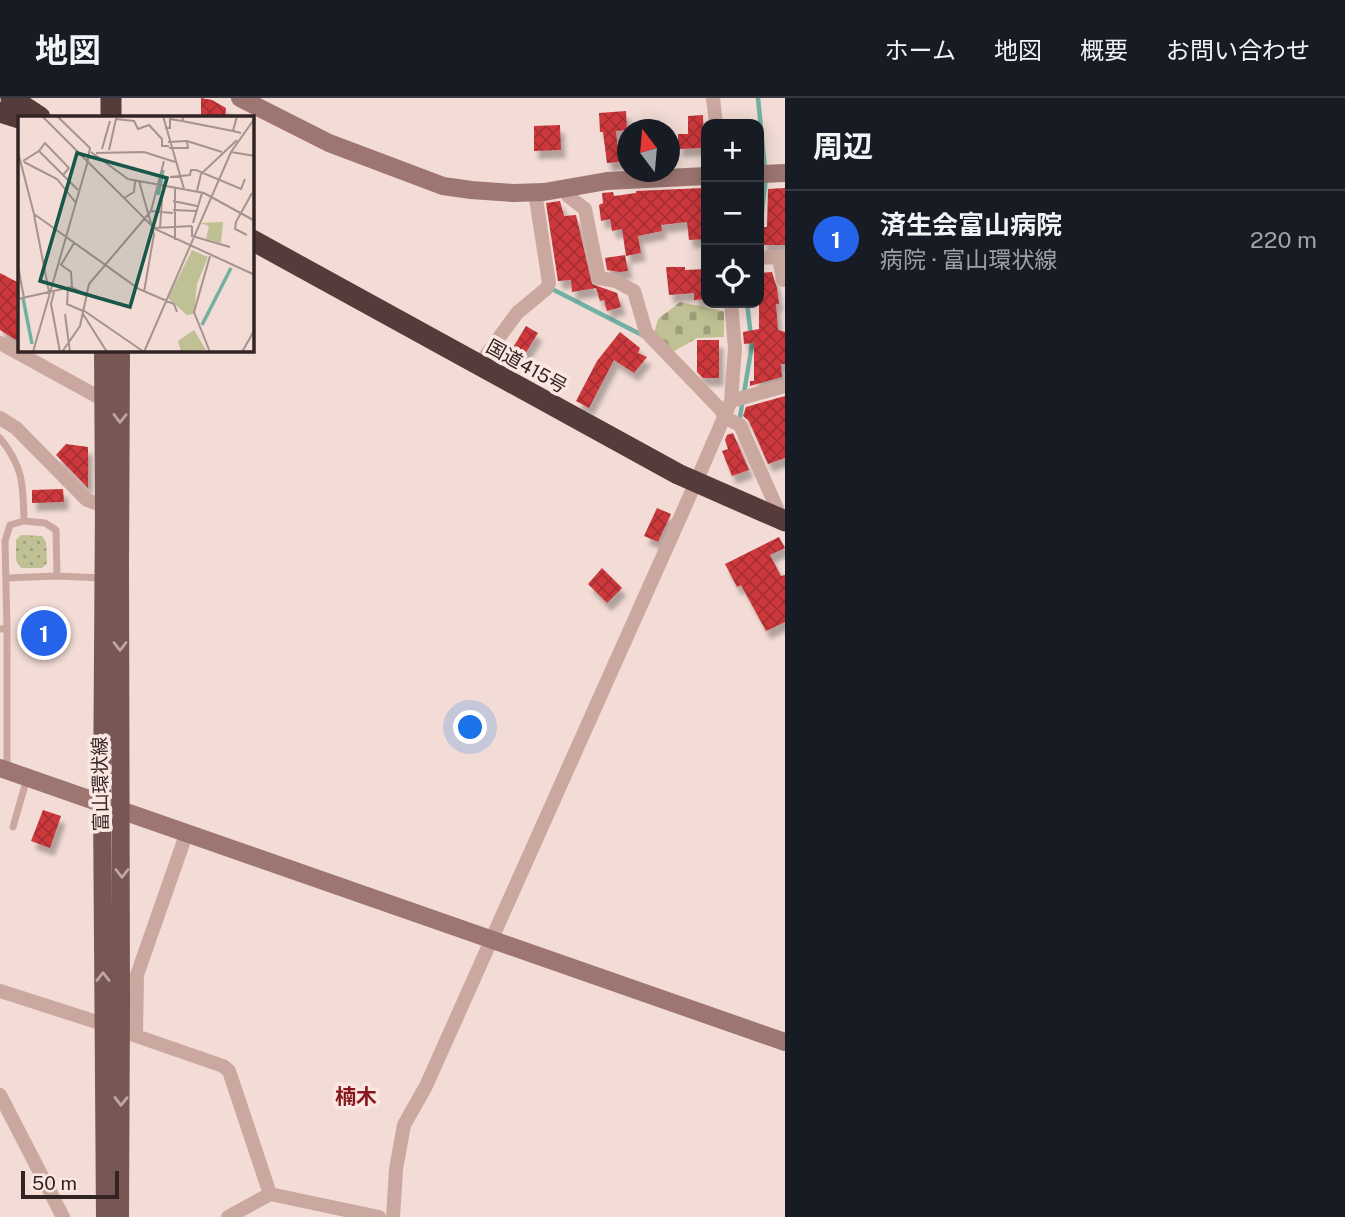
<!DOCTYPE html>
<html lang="ja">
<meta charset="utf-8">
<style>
:root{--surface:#171b24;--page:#242831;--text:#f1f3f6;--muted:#9ea1a6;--line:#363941;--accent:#2563eb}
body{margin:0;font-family:"Public Sans","Noto Sans JP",sans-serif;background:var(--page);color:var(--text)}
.controls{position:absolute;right:21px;top:21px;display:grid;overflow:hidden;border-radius:14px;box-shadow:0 4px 18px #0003}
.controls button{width:63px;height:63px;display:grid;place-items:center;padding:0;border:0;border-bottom:2px solid var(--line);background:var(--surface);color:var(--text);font:35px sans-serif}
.compass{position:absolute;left:617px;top:21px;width:63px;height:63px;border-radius:50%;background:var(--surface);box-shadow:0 4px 18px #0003;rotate:344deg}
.scale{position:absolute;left:21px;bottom:18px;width:98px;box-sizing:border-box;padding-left:7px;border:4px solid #332424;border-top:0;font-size:19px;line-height:24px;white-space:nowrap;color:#332424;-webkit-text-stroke:5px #fae7e1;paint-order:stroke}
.you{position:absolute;left:471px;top:630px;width:24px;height:24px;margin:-18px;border:5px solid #fff;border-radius:50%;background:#1a73e8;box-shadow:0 0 0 10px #1a73e833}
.badge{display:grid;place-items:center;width:46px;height:46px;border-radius:50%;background:var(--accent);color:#fff;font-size:23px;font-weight:700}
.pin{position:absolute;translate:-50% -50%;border:4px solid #fff;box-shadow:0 2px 7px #0006}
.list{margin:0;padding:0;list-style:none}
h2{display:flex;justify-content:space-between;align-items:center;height:91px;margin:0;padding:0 28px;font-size:30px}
h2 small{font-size:23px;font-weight:400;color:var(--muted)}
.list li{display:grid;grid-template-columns:46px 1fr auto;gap:21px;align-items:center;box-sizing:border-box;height:98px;padding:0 28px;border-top:2px solid var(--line)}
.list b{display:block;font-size:26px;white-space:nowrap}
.list p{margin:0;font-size:23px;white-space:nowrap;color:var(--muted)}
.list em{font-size:23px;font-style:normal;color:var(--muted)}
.icon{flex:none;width:38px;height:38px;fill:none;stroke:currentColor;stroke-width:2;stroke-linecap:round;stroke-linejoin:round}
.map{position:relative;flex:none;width:785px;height:1119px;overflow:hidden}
header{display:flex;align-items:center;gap:42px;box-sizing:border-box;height:98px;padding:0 35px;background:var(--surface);border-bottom:2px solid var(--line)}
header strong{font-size:33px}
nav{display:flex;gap:38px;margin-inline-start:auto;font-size:24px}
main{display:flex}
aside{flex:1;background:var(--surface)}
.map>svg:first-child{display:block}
.grass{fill:url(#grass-dots)}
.cemetery{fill:url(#cemetery-stones)}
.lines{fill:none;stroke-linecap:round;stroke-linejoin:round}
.stream{stroke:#72b0a1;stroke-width:4.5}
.building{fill:url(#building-cross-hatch);filter:url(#shadow)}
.lane{stroke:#caa8a0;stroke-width:7}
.street{stroke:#caa8a0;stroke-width:14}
.secondary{stroke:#9d7672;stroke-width:18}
.primary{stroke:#775654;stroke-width:18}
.highway{stroke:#553b3a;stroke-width:21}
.oneway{stroke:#bfa6a2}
.labels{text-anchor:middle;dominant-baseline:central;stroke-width:7;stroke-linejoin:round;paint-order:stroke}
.street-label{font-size:19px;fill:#332424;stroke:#fae7e1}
.neighbourhood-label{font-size:21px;font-weight:bold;fill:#87191e;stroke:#fae7e1}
.inset-river{fill:none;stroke:#72b0a1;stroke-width:3.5}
.inset-road{fill:none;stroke:#a6928e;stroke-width:2}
.view{fill:#185749;fill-opacity:0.15;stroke:#185749;stroke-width:3.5}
.inset-edge{fill:none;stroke:#332424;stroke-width:3.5}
</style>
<header>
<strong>地図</strong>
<nav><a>ホーム</a><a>地図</a><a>概要</a><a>お問い合わせ</a></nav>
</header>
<main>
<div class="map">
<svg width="785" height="1119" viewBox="0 0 785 1119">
<defs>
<pattern id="grass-dots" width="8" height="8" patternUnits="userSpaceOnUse" patternTransform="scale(1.75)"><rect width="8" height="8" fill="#bfc194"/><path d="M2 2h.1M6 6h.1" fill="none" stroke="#9c9d79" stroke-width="1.8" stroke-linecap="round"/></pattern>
<pattern id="cemetery-stones" width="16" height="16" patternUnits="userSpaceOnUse" patternTransform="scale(1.75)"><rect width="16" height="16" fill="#bfc194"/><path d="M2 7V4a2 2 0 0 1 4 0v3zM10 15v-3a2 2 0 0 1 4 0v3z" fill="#9c9d79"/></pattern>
<pattern id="building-cross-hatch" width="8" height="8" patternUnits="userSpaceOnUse" patternTransform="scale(1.75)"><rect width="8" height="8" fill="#cd373d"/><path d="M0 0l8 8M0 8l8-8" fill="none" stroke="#a72e33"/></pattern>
<filter id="shadow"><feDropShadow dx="4.5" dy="8" stdDeviation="2" flood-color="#0004"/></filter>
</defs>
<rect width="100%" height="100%" fill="#f2dcd5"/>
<!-- grass -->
<path class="grass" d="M21,437L42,438L46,444L47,465L42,470H21L16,462V442Z"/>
<!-- cemetery -->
<path class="cemetery" d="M680,204L724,213V239L697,240L671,255L653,239L658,221Z"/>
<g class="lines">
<!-- stream -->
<path class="stream" d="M758,0L765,71
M759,126L761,123L766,79
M552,191L644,238
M739,325L752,247L747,205"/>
</g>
<!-- building -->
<path class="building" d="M201,0L212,2L226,10L225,19H201Z
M626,13L627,32L616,33L619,64L607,65L603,34H600L599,15Z
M703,17L704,50L678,51V36H688V18Z
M560,27L561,52L534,53V28Z
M703,90L706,141L689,142L687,124L661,127L662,133L638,138L641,155L626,158L622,131L612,133L610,121L601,123L599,107L603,105L602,95L613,94L614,98L636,95V93Z
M785,90V147H762V129H767L768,91Z
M560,103L564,118L576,117L592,186L617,195L621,209L607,213L604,202L600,203L596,190L572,194L571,182L558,183L546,105Z
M625,157L628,173L619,174L607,172L605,160Z
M666,169H685V172L706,171V201L694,202V195L669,197Z
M772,174L777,190L779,206H776L778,232L785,234V266H781L782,279L750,288V283H754V245L744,246L743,234L759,231V175Z
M0,175L19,185V244L0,232Z
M526,228L538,235L520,264L509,256Z
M620,234L640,250L638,255L647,259L634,275L614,262L589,310L576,303L597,263Z
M697,242H719V280H703L697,274Z
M785,298V360L768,366L749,323L743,318L746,309Z
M733,335L749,372L732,378L722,353L728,351L725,342L727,337Z
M66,346L88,349V390L56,357Z
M63,391L64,404L32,405V392Z
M657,410L671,416L658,444L644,438Z
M779,439L785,450L770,457L781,478L785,477V524L766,533L741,487L737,489L725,466Z
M602,470L622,490L607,505L588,486Z
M43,712L61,718L50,750L31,743Z"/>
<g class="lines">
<!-- lane -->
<path class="lane" d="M0,340C24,370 23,387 24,423L10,427L5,443L7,531H0
M57,478L102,480
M6,480L57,478L56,432L45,425L24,423
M7,670V531
M13,729L27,680"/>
<!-- street -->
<path class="street" d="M713,0L716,26
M565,90L568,98L585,111L599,180L616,183L634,193L646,234L721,312L724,319L740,327L783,424
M759,160L779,159L783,182H785
M0,245L102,301
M479,267L517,215L546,191L549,185L535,94
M731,303L785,288
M0,320L16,330L87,402L104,408H114
M0,893L103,926
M122,933L223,968L229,973L270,1096
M136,937L137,877L187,734
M0,997L63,1119
M228,1119L270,1096L379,1119
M393,1119L396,1071L404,1027L426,988L696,384L731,303L735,250L731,205"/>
<!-- secondary -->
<path class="secondary" d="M240,0L329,45L443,88L471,92L513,95L544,94L607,83L706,78
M759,76L785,75
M0,670L785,944"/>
<!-- primary -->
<path class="primary" d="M103,252L104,408L102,704L105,1119
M120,1119C123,830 118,541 121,252"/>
<!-- highway -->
<path class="highway" d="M11,0L40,19
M111,0V19
M0,14L19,20
M252,142L678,376L785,423"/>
</g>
<!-- one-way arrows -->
<defs><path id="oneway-chevron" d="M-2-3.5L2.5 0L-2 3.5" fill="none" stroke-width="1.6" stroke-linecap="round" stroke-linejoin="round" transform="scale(1.75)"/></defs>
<g class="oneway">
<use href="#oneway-chevron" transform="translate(120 320) rotate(91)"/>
<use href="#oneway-chevron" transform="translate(120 548) rotate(90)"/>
<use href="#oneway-chevron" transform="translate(122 775) rotate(90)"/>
<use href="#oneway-chevron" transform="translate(103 879) rotate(-90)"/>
<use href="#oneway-chevron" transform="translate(121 1003) rotate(91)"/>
</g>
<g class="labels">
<!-- street labels -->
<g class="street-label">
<text transform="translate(527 268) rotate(29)">国道415号</text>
<text transform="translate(100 686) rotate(-91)">富山環状線</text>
</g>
<!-- neighbourhood labels -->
<g class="neighbourhood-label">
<text x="356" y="998">楠木</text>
</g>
</g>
<!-- overview -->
<g transform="translate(18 18)">
<rect width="236" height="236" fill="#f2dcd5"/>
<path d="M174,134L190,141L179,168L176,198L169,199L150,182Z" fill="#bfc194"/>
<path d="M205,106L203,127L188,123L191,110L182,107ZM176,214L188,234L163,236L160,225Z" fill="#bfc194"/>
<path class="inset-river" d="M140,79L145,54M5,182L14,228M184,209L213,152"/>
<path class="inset-road" d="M24,0L137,113L237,159M39,0L72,32L69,48M145,0L166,73M166,0L164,5L215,15M219,0L215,15L223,17M147,12H152V3L164,5M150,26L169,25L204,36M151,32H170L169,25M84,33L92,5M91,34L98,3L116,5L120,13L131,9L144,23V30H151M0,36L16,98L121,173L156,188L159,196M73,36L110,63L186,77L237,105M213,36L237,40M78,37L126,36L157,46M5,45L21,35L45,59L51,52L27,27L21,35M6,46L39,63L58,87M45,59L60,74M152,61L172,59L173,54H178L223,73L227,63M121,65L136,118L126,176M179,75L183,58L219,24M106,82L116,76L117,65M155,85L179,90M155,94L178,95M133,95L155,97M16,99L31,176M175,107L184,77M174,110V120L212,131M137,112L174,110M142,112L144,84M229,119L217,113L218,106L234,77M157,124V72M192,140L176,196L192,236M42,148L53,156L54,171M43,149L56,127M0,150L6,182M50,172L49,188L65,195M36,176L33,188L42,236M0,183L53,171L67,178M65,194L126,236M47,198L52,236M65,198L89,236M15,236L69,48M44,236L62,210L71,168L133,95L146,45M126,236L213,36L237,2M224,236L237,213"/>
<path class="view" d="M59,37L149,62L112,191L22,165Z"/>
<rect width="236" height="236" class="inset-edge"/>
</g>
</svg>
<div class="controls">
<button>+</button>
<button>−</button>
<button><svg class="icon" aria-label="locate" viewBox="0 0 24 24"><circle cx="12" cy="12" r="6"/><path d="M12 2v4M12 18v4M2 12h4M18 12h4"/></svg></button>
</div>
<svg class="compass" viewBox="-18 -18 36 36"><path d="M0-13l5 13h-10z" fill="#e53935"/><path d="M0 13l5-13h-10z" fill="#9ea1a6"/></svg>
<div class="scale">50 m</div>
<div class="you"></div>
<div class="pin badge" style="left:44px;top:535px">1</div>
</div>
<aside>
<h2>周辺<small></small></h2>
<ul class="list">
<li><span class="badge">1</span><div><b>済生会富山病院</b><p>病院 · 富山環状線</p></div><em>220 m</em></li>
</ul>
</aside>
</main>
